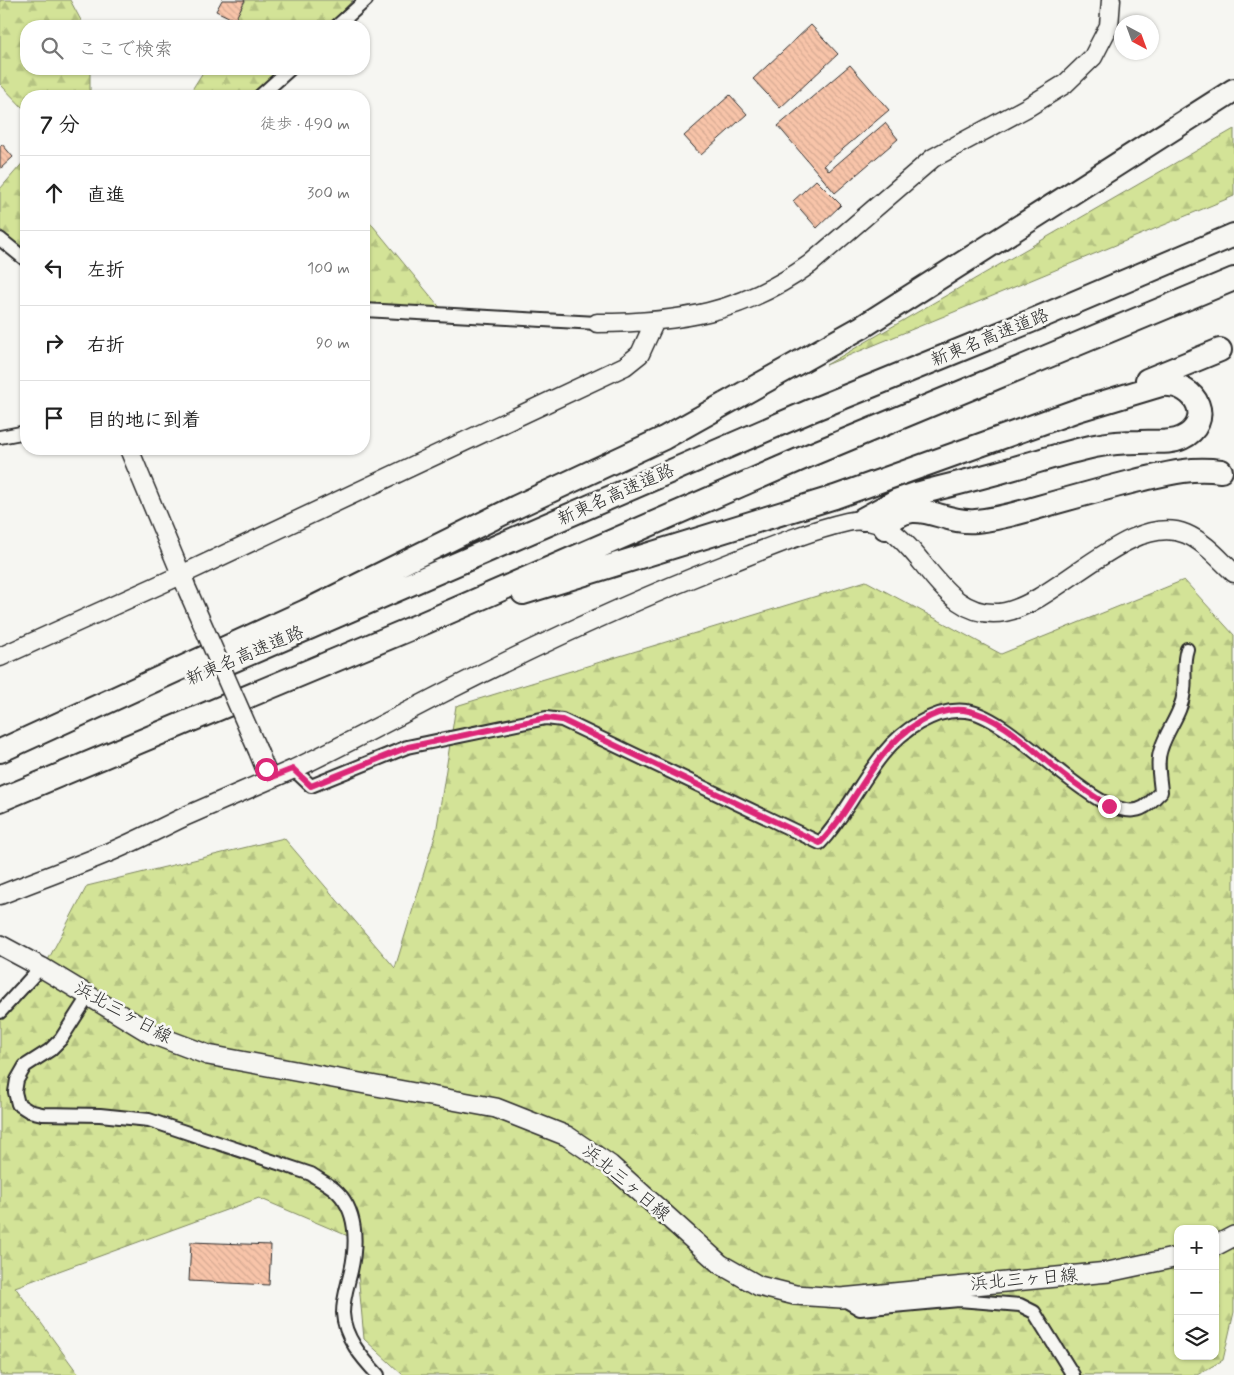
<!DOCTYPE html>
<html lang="ja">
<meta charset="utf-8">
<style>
:root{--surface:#fff;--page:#f2f2f2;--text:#222;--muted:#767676;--line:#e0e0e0}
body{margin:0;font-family:Mynerve,"Klee One",sans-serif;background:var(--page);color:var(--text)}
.controls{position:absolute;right:15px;bottom:15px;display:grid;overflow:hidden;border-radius:10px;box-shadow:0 1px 4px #0004}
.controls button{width:45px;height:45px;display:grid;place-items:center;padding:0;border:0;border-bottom:1px solid var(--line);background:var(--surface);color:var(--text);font:25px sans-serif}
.compass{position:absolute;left:1114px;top:15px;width:45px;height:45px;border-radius:50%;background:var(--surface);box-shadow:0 1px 4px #0004;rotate:139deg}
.stop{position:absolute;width:15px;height:15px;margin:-11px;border:4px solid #db2777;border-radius:50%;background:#fff}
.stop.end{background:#db2777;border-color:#fff;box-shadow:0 1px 5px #0008}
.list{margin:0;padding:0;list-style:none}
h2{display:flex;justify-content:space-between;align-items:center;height:65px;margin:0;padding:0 20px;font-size:21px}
h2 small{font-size:16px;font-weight:400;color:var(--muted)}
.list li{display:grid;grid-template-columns:32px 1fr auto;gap:15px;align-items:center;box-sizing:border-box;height:75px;padding:0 20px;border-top:1px solid var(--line)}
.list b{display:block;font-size:19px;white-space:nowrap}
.list em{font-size:16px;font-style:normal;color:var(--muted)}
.icon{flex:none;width:28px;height:28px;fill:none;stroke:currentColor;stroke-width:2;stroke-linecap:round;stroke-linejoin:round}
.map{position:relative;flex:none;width:1234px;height:1375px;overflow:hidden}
.search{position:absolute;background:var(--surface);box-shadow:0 1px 4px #0004;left:20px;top:20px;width:350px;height:55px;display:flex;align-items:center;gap:12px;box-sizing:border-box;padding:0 18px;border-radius:20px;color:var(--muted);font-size:19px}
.panel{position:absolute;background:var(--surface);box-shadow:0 1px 4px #0004;left:20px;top:90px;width:350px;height:365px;border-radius:20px}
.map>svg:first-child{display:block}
.forest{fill:url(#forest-firs);stroke:#7f8761;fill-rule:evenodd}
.building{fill:url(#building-back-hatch);stroke:#2b2b2b}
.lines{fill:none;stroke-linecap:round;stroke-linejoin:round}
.street-casing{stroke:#2b2b2b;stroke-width:16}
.secondary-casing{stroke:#2b2b2b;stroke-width:21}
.primary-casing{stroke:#2b2b2b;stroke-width:22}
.highway-casing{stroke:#2b2b2b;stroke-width:26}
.street{stroke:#f6f6f2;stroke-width:12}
.secondary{stroke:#f6f6f2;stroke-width:18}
.primary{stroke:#f6f6f2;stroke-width:19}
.highway{stroke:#f6f6f2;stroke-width:22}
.secondary-bridge-casing{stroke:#2b2b2b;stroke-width:21;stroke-linecap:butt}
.secondary-bridge{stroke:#f6f6f2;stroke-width:18}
.route{stroke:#db2777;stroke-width:6}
.labels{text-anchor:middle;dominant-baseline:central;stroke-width:5;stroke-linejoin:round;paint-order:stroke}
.street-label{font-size:18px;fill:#2b2b2b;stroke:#f6f6f2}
</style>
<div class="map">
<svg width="1234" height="1375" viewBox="0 0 1234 1375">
<defs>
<pattern id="forest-firs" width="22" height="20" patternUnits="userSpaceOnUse" patternTransform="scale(1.25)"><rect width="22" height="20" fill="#d3e397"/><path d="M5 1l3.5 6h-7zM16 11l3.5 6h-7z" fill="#b5c382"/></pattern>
<pattern id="building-back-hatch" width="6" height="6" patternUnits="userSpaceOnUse" patternTransform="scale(1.25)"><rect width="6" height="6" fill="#f8c4a9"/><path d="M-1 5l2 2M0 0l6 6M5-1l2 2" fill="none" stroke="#d5a992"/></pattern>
</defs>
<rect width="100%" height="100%" fill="#f6f6f2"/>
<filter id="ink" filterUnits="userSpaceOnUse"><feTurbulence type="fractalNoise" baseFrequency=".02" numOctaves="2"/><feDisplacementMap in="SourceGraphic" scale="10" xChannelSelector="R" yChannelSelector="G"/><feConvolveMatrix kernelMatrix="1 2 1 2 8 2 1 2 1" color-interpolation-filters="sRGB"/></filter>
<g filter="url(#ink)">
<!-- forest -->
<path class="forest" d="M0,0H70L84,26H26V69H90V96H26V111L0,84Z
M246,0H353L327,26H230Z
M205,69H287L266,96H188Z
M1234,129V196L826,365Z
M26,159V255L0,229V189Z
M364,215L442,310L364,308Z
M1184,580L1234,635V1312L1223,1360L1197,1375H403L364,1339L355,1239L259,1198L15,1287L79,1375H0V1018L47,962L87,886L284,838L395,968L436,833L456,706L866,581L1001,654ZM1178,1229H1215V1356H1178Z"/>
<!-- building -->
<path class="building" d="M222,0H245L235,20L216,11Z
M811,25L838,54L780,108L753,79Z
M850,65L889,110L824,165L829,171L885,123L898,139L835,193L778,126Z
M730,95L747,114L701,155L684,136Z
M2,144L13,157L0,169V146Z
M816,180L841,205L817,228L793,201Z
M191,1242L271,1245L269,1285L189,1281Z"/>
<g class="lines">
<defs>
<path id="street" d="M337,26L366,0
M260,96L290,69
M0,239L26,260
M364,310L597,323
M0,437L26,432
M293,769L311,786L407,747L546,718L562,720L820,843C855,806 873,748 919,723C933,715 949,709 966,711C1014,715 1103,832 1144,807C1150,804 1156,796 1161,792C1160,778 1156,762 1161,749C1167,729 1182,713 1184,691C1186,677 1182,664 1187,649
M89,995L61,1039L50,1050L25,1066L17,1080L15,1092L18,1104L29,1111L42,1114L100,1115L149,1120L311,1174C318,1179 327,1183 334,1189C358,1209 357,1244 351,1271C348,1284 343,1299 343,1313C344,1337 362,1358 378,1375
M0,1012L41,967
M841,1298L860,1309L959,1300L1020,1305L1034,1312L1073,1375"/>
<path id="secondary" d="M597,323C678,323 743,313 810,264L933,158L1028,107L1065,84L1093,57L1109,26L1111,0
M129,449L186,586
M0,657L181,575L625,366L640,354L655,321
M258,751L269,778
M0,895C37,880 74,867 110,852C136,841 161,828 186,816C222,800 258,785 294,769C347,744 398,716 449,690C538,645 629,602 722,566C763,550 804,532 847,522C918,505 930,626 1005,612C1059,601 1130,511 1186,534C1205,542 1219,559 1234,573"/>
<path id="primary" d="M0,945L41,967L152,1034L208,1055L496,1108L567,1136L610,1165L720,1264L759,1286L795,1295L841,1298L1108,1272L1178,1257
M1215,1246L1234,1236"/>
<path id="highway" d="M1147,380L1220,350
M885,528C913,492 941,525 976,521C998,519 1019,513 1039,507C1071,498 1103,489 1135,481C1166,474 1188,467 1221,471
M523,593L835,497L1078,410L1161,385C1199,382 1214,423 1182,438C1169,444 1154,441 1140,442C1125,442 1110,443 1095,446C1067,452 1039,461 1011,469C980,478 947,486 916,494L896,501L863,519
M230,662L810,411L1031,321L1234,235
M0,751L306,611L516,507L664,438L862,327L1234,90
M0,800L417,626L810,455L1234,279"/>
</defs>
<!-- street casing -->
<use href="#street" class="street-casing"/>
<!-- secondary casing -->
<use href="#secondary" class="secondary-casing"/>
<!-- primary casing -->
<use href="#primary" class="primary-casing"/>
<!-- highway casing -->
<use href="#highway" class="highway-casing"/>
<!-- street -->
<use href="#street" class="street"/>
<!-- secondary -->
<use href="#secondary" class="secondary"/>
<!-- primary -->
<use href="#primary" class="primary"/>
<!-- highway -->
<use href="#highway" class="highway"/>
<defs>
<path id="secondary-bridge" d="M187,589L258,751"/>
</defs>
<!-- secondary-bridge casing -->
<use href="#secondary-bridge" class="secondary-bridge-casing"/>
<!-- secondary-bridge -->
<use href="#secondary-bridge" class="secondary-bridge"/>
</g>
</g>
<g class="lines" filter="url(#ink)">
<!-- route -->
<path class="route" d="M266,769L270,778L293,769L311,786L408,747L546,718L562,720L820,843C845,817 860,784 882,756C900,732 936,704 969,711C1003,718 1032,750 1059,771C1075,784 1092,795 1109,806"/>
</g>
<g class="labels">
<!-- street labels -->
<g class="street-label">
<text transform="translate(990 338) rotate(-22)">新東名高速道路</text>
<text transform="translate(616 495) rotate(-24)">新東名高速道路</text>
<text transform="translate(245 656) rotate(-23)">新東名高速道路</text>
<text transform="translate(123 1013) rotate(29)">浜北三ヶ日線</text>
<text transform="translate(626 1183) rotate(40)">浜北三ヶ日線</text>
<text transform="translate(1024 1280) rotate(-5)">浜北三ヶ日線</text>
</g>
</g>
</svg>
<div class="controls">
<button>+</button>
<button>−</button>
<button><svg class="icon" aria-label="layers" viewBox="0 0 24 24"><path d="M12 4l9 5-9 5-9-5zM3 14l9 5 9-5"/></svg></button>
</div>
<svg class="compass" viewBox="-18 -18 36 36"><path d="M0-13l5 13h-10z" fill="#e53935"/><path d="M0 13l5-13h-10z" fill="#767676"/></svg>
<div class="stop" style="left:266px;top:769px"></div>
<div class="stop end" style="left:1109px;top:806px"></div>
<div class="search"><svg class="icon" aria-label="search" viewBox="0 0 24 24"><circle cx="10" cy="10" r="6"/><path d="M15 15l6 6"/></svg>ここで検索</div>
<section class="panel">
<h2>7 分<small>徒歩 · 490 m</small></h2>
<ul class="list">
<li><svg class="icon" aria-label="ahead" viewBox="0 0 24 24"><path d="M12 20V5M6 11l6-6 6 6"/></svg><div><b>直進</b></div><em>300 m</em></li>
<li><svg class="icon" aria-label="left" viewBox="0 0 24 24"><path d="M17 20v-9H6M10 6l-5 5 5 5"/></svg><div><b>左折</b></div><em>100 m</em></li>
<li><svg class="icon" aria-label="right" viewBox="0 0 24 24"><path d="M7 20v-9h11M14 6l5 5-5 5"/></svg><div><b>右折</b></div><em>90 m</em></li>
<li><svg class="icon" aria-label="arrive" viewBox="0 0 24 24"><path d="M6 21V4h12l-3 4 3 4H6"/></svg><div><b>目的地に到着</b></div></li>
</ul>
</section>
</div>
